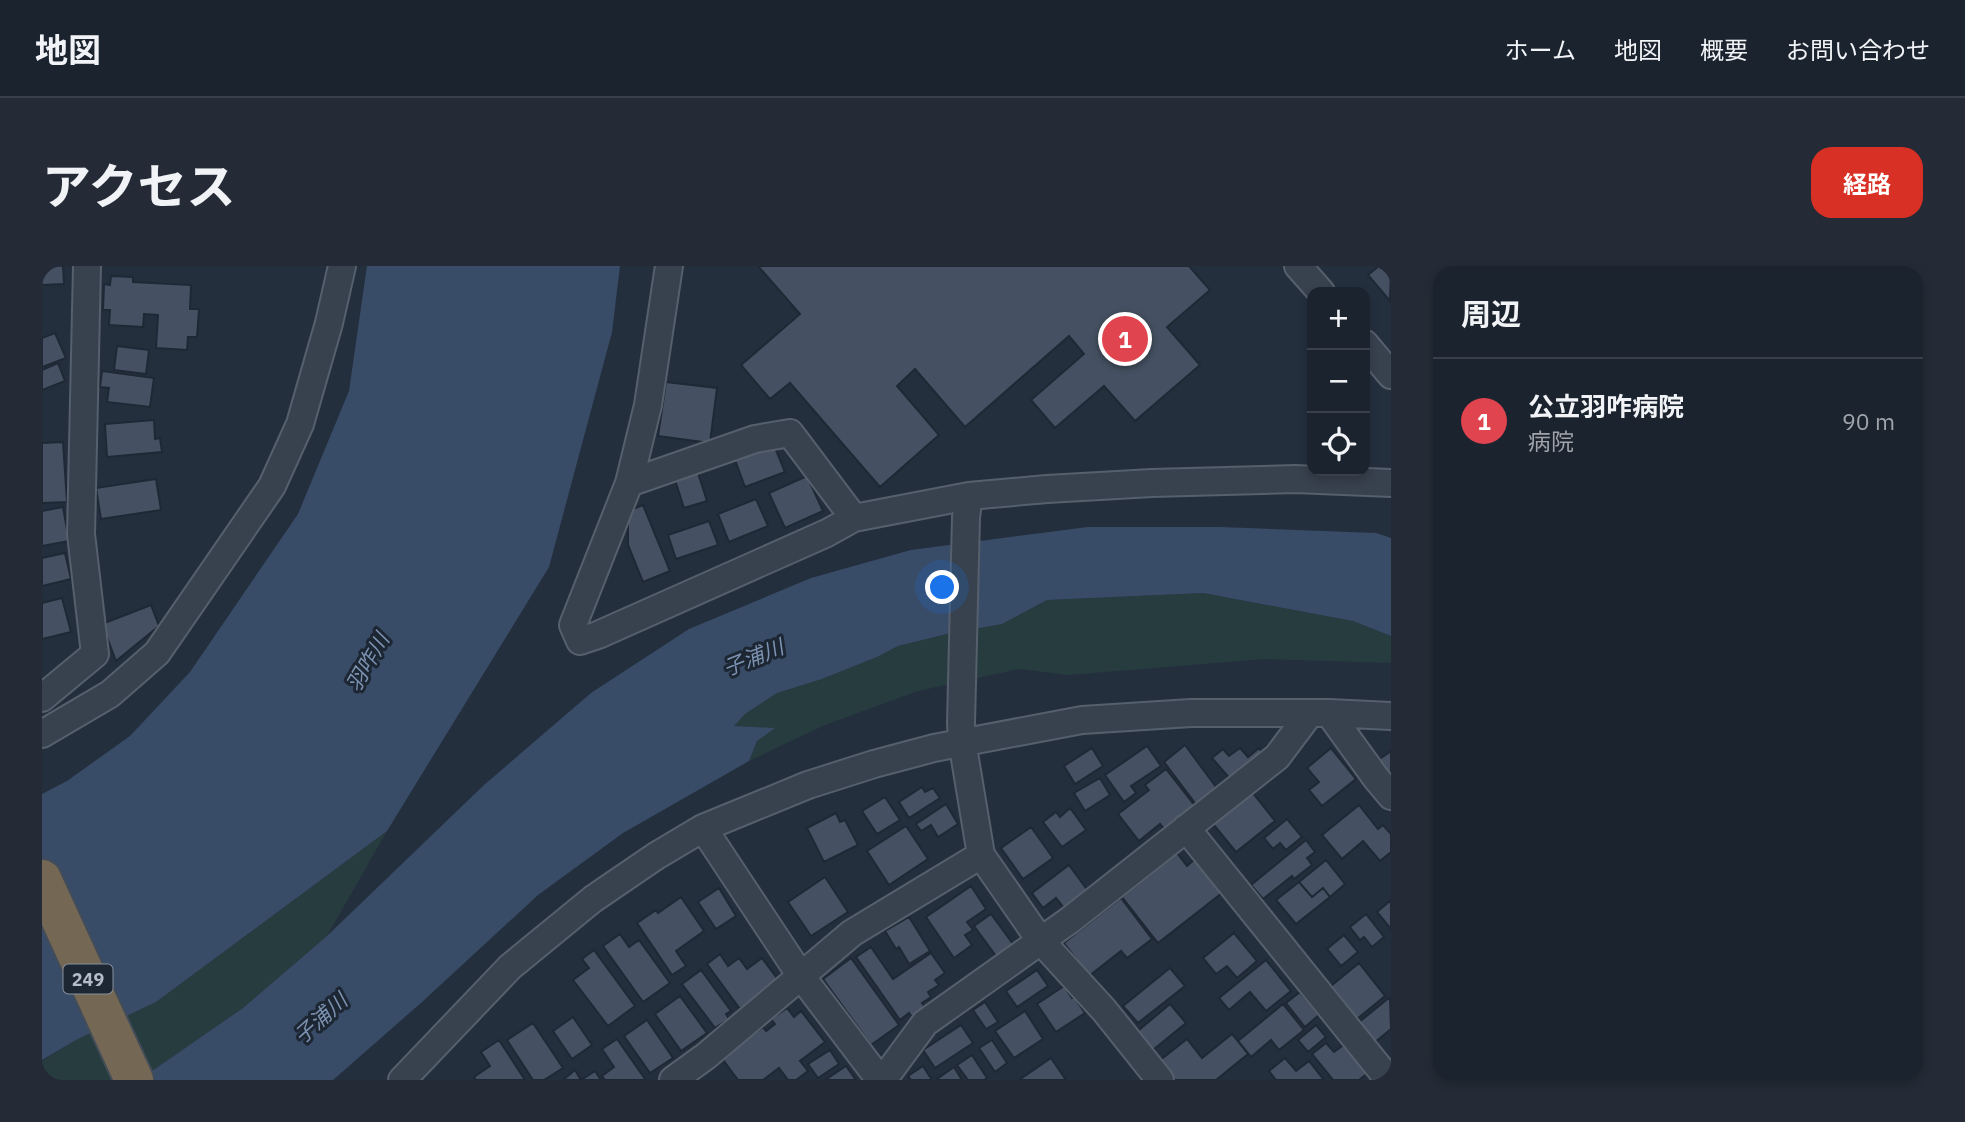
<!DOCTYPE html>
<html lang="ja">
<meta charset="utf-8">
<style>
:root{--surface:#1b232e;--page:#242b36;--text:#f1f3f6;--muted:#a0a4aa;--line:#39404a;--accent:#d93025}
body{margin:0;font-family:"IBM Plex Sans","Noto Sans JP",sans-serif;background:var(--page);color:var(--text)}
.controls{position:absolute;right:21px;top:21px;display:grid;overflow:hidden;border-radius:14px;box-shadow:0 4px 10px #0003}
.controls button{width:63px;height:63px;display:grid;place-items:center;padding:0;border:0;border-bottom:2px solid var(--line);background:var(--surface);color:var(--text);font:35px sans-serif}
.you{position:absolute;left:901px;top:322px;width:24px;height:24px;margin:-18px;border:5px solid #fff;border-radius:50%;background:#1a73e8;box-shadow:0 0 0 10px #1a73e833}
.badge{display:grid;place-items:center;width:46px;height:46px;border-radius:50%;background:var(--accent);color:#fff;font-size:23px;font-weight:700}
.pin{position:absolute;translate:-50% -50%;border:4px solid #fff;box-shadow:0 2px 7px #0006}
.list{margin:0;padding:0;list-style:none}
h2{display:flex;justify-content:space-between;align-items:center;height:91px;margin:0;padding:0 28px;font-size:30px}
h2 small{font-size:23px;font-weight:400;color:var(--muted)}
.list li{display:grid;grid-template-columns:46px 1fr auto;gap:21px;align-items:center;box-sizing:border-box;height:126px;padding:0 28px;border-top:2px solid var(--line)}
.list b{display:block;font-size:26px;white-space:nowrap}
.list p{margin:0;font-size:23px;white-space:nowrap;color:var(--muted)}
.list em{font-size:23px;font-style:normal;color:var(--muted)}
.icon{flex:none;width:38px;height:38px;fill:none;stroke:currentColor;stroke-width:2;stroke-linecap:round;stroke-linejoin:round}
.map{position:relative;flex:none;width:1349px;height:814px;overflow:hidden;border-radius:21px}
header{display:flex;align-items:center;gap:42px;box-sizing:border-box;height:98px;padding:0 35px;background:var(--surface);border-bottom:2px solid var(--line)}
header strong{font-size:33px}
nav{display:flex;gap:38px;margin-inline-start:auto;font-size:24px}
.intro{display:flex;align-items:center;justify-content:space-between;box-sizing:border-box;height:168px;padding:0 42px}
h1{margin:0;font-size:49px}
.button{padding:18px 32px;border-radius:21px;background:var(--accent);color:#fff;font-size:24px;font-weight:700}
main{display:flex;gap:42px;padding:0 42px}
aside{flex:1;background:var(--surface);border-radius:21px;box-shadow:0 4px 10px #0003}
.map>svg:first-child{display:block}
.green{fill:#263c3f}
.water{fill:#394c67}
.building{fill:#455162;stroke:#1f2835;stroke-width:2}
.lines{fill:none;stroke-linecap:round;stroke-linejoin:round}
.minor-casing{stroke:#565f6c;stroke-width:30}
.highway-casing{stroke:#434c59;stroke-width:42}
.minor{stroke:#38414e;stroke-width:26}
.highway{stroke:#746855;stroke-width:38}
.labels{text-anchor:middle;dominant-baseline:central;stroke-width:6;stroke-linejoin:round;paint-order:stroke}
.shield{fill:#1d2633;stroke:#878f9c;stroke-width:2}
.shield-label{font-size:18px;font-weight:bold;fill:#b4bcc9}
.water-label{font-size:21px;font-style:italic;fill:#7c92b1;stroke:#1d2633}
</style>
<header>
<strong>地図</strong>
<nav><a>ホーム</a><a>地図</a><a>概要</a><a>お問い合わせ</a></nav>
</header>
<div class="intro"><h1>アクセス</h1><a class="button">経路</a></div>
<main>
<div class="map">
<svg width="1349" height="814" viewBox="0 0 1349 814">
<rect width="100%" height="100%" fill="#242f3e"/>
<!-- green -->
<path class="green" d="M1161,327L1311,355L1349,370V397L1222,393L1027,409L977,403L876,425L783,459L707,495L715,475L732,462L691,460L703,448L735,427L780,413L835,391L856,380L905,368L960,358L1005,334Z
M345,565L285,670L201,742L97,814H0V795L34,774L114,736Z"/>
<!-- water -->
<path class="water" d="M325,0H578L570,66L507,301L345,565L114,736L34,774L0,794V528L25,515L88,470L148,406L256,248L307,125Z
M1046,261H1179L1334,267L1349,272V370L1311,355L1161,327L1005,334L960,358L905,368L856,380L835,391L780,413L735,427L703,448L692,460L733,462L715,475L707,495L581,567L496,629L380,736L291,814H97L201,742L285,670L442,519L549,427L647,363L769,312L869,284Z"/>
<!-- building -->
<path class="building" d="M0,0H21L22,18L0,19Z
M716,0H1147L1168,24L1125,61L1158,99L1093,155L1062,120L1013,162L989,134L1042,88L1027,70L923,161L873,103L855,120L897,169L838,221L748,117L728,133L699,99L758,48Z
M1337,0H1349L1348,35L1326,9Z
M69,10L91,11V16L149,19L148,43H157L155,71H146L145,84L114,82L116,49L102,48L101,61L67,59L68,44H61L62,18L68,19Z
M13,67L24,92L0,101V72Z
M75,80L107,84L104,108L72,104Z
M16,97L23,115L0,124V104Z
M60,105L112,112L108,141L65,136L67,122L58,121Z
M624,116L675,122L668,177L616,170Z
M112,154L113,173L118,172L120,186L65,191L63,158Z
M21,176L25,236L0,237V177Z
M732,179L743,206L703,221L693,194Z
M656,207L665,235L642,242L633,214Z
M765,210L781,245L743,262L727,227Z
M114,213L119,244L59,253L54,222Z
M714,233L726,260L687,276L676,248Z
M601,239L628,305L601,316L586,279V245Z
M21,241L27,275L0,280V245Z
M667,255L676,279L634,293L626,269Z
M23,287L29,313L0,320V292Z
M20,332L29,366L0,373V337Z
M109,339L117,360L74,395L60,358Z
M1143,479L1177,525L1156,541L1122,496Z
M1105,480L1119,500L1089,520L1094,527L1082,536L1063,509Z
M1050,482L1061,500L1033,518L1022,500Z
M1198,482L1206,491L1217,482L1222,489L1190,515L1170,492L1181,483L1187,490Z
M1289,482L1314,513L1280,540L1267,524L1277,516L1265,502Z
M1349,485V509L1347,510L1336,494Z
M1124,503L1153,540L1123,564L1118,558L1097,575L1076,548L1107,524L1103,519Z
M1058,512L1068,529L1043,545L1032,527Z
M880,521L883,526L891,522L898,532L867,552L857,536Z
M1210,526L1233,555L1194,586L1171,558Z
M843,531L858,554L835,568L820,545Z
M904,538L916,558L896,571L889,559L879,565L874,558Z
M1317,539L1336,563L1341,559L1349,568V586L1338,595L1321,575L1300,593L1280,569Z
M1028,542L1044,564L1020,581L1001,556L1014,546L1018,551Z
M794,547L798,556L803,554L816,579L782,596L765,562Z
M1245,553L1260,571L1244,584L1238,577L1231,583L1222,572Z
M864,560L886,593L847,619L825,585Z
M989,561L1011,592L981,613L959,582Z
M1264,574L1273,586L1265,592L1270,599L1252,613L1250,610L1221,633L1209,619Z
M1135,587L1145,600L1153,593L1180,627L1116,677L1080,631Z
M1284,594L1303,618L1288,631L1281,622L1270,631L1257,616Z
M1027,599L1046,625L1022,642L1014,632L1001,642L990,627Z
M783,611L806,646L769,670L746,636Z
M1257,616L1270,631L1281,622L1288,631L1254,658L1234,634Z
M929,620L944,643L925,656L931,664L923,669L930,679L912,692L884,651Z
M677,622L694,650L674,663L656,636Z
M639,631L662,665L634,685L644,700L630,709L595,657L614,644L616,647Z
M1079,632L1110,673L1085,692L1079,685L1047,710L1022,677Z
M1349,634V663L1335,646Z
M949,648L971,678L954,690L932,660Z
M1324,648L1342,671L1330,681L1322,671L1318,674L1308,661Z
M867,651L888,685L867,698L857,681L854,683L843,665Z
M1192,667L1215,695L1195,712L1185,700L1174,708L1161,692Z
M578,668L587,681L597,674L628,717L601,736L561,680Z
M1302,669L1316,686L1299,700L1285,683Z
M829,681L851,713L889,687L903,707L893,714L897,719L886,726L889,731L880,737L883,741L870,751L867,747L858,754L814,691Z
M552,684L593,740L566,760L531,714L547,702L540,693Z
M678,688L686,700L697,692L705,703L720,692L737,715L698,743L665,698Z
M809,692L857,759L829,779L781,713Z
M1224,694L1249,725L1224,745L1208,726L1187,744L1177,732Z
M1317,697L1343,730L1315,753L1289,720Z
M1128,702L1143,720L1096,757L1081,740Z
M659,704L689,745L684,748L687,753L673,762L640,718Z
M995,704L1006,720L975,741L964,725Z
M1022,720L1030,732L1032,731L1043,747L1014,766L995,738Z
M1258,726L1277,749L1263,761L1244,737Z
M638,730L665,767L639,785L613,748Z
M1348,731L1349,763L1332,777L1316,757Z
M943,736L956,756L944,763L931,744Z
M1128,738L1144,757L1106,788L1091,769Z
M1241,738L1262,764L1237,784L1229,774L1209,791L1196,775Z
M745,742L752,751L759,745L783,776L758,795L766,805L754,814H746L737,802L721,814H696L679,791L721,761L724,765L733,758L729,753Z
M983,745L1001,773L972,792L953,765Z
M531,751L550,779L530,793L511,765Z
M605,754L631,792L608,807L582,770Z
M491,757L521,802L502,814H491L465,774Z
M919,759L931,777L893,802L881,784Z
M1274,759L1284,771L1266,786L1256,774Z
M1190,768L1206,788L1174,814H1133L1117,795L1145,773L1160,792Z
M575,773L603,813L601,814H563L560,810L572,801L560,783Z
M457,774L483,814H434L432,811L448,800L439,786Z
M950,774L965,797L953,806L937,782Z
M1284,777L1292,786L1303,778L1326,807L1317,814H1291L1270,788Z
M788,784L797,798L776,812L766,798Z
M930,789L945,812L942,814H926L915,799Z
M1009,792L1024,814H977Z
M1243,792L1254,805L1267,795L1282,814H1234L1227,805Z
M804,800L814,814H783Z
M881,800L890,814H869L866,810Z
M912,801L920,814H896L895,813Z
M533,804L539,814L553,805L559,814H521Z"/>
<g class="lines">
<defs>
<path id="minor" d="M627,0L606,139L587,217L531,359L538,375L556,369L785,267L812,252L927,230L1005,223L1110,217L1253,213L1349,217
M1256,0L1279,26
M1323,78L1349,109
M587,217L713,173L748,167L812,252
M927,230L924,251L919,457L920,475L939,589L998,674L1062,744L1118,814
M0,432L53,388L39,268L45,0
M1287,447L1334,512L1349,530
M0,468L68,428L115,387L230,220L258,158L287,57L300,0
M661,562L759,710L838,814
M1144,562L1347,814
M360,814L468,701L551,633L614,590L661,562L766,519L832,498L892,482L1040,454L1149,447H1287L1349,450
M631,814L664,790L810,667L939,589
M841,814L883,757L1028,654L1235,491L1268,447"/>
<path id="highway" d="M0,613L92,814"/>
</defs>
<!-- minor casing -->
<use href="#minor" class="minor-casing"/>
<!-- highway casing -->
<use href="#highway" class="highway-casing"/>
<!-- minor -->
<use href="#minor" class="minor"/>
<!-- highway -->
<use href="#highway" class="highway"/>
</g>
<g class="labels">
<!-- shield labels -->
<rect class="shield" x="21.5" y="698.5" width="49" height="29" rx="5"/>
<g class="shield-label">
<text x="46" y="713">249</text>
</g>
<!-- water labels -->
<g class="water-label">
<text transform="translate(711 391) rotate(-22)">子浦川</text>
<text transform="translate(325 396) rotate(-60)">羽咋川</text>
<text transform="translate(278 752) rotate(-42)">子浦川</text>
</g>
</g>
</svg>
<div class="controls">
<button>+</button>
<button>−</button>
<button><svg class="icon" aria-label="locate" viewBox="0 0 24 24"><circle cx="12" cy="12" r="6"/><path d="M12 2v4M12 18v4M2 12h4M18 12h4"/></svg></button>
</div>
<div class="you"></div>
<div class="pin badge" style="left:1083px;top:73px;background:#e0444e">1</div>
</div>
<aside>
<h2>周辺<small></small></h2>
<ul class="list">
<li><span class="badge" style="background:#e0444e">1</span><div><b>公立羽咋病院</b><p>病院</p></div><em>90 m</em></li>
</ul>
</aside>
</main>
